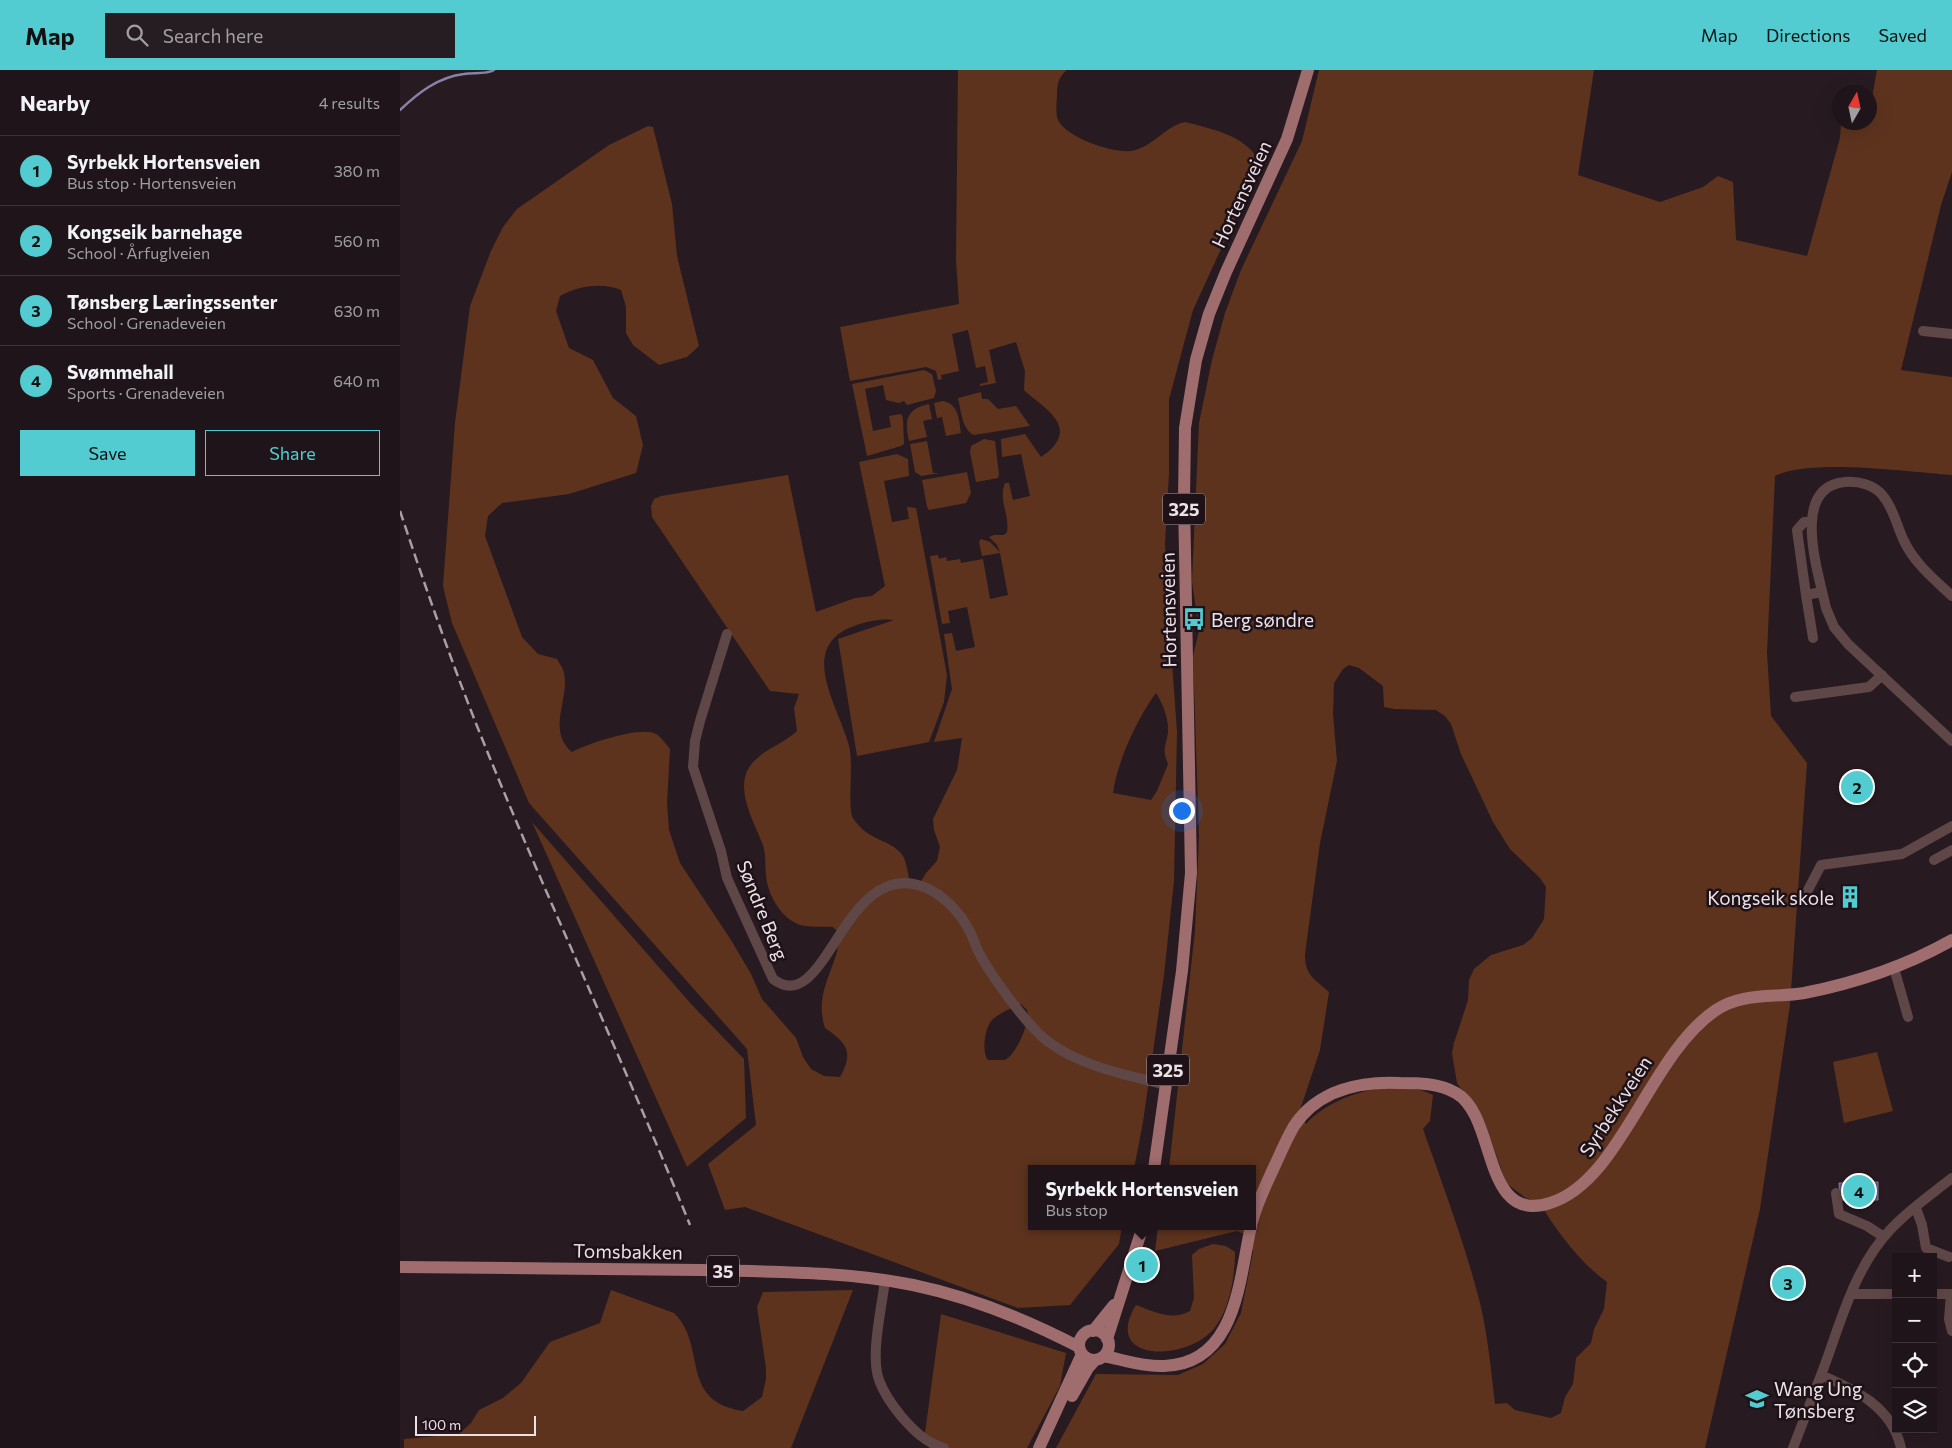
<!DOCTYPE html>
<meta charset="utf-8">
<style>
:root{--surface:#1e1419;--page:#261d22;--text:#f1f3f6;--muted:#a19ea2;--line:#3c3338;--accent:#52ccd0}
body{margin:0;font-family:Commissioner,sans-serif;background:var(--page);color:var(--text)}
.controls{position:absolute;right:15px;bottom:15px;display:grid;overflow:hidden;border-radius:0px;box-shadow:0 5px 20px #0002}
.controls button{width:45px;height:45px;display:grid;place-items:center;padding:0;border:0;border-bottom:1px solid var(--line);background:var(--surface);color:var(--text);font:25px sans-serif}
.compass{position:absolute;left:1432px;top:15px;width:45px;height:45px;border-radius:50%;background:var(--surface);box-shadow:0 5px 20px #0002;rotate:9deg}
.scale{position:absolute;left:15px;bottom:12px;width:121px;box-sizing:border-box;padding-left:5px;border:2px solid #ebe2e6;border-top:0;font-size:14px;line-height:18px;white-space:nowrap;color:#ebe2e6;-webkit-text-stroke:4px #1e1118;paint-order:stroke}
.you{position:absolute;left:781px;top:740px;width:18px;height:18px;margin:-12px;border:4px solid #fff;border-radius:50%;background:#1a73e8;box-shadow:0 0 0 8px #1a73e833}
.badge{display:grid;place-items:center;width:32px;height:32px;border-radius:50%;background:var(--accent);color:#111;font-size:16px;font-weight:700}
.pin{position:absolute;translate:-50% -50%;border:2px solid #fff;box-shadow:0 1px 5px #0006}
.popup{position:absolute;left:628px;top:1095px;width:228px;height:65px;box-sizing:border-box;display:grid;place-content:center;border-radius:0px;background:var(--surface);filter:drop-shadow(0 1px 4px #0005);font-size:16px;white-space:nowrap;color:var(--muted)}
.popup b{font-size:19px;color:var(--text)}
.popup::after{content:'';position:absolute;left:50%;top:100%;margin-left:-10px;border:10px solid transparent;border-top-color:var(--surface)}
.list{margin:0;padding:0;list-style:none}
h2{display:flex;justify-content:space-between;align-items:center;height:65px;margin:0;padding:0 20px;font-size:21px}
h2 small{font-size:16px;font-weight:400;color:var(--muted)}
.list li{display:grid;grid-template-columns:32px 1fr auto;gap:15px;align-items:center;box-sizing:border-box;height:70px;padding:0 20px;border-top:1px solid var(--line)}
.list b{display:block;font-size:19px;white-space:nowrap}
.list p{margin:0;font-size:16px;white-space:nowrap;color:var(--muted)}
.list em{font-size:16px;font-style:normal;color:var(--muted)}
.actions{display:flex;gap:10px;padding:15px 20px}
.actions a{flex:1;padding:11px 0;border:1px solid var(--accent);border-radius:0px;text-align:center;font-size:18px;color:var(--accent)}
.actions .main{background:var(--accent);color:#111}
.icon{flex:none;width:28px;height:28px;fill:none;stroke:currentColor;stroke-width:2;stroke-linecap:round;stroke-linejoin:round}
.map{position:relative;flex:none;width:1552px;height:1378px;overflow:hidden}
header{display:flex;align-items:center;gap:30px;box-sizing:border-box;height:70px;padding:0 25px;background:var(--accent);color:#111}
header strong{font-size:24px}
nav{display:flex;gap:28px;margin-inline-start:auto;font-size:18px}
.search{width:350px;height:45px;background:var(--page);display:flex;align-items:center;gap:12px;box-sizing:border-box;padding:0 18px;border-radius:0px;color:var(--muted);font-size:19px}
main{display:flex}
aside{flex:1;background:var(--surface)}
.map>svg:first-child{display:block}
.green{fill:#5d331e;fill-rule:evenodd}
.water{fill:#5e598a;stroke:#8882a6}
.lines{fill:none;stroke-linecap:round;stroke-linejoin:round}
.stream{stroke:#8882a6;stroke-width:2.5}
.minor{stroke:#604747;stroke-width:10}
.major{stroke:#a06d6f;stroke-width:12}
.rail{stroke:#aa9fa4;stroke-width:2.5;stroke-dasharray:10 5;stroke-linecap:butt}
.labels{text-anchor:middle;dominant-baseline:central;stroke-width:5;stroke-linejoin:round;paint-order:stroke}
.shield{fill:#1e1118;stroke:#aea3a8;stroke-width:1}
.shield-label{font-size:18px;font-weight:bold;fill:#ebe2e6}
.street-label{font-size:19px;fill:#ebe2e6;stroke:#1e1118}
.poi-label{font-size:19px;fill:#ebe2e6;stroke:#1e1118;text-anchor:start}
</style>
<header>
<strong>Map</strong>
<div class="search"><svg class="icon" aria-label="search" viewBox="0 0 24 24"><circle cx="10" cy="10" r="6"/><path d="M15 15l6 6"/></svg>Search here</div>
<nav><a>Map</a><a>Directions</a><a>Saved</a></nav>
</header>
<main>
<aside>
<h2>Nearby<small>4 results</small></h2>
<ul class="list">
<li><span class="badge">1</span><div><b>Syrbekk Hortensveien</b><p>Bus stop · Hortensveien</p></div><em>380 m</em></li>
<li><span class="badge">2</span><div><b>Kongseik barnehage</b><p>School · Årfuglveien</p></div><em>560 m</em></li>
<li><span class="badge">3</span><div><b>Tønsberg Læringssenter</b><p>School · Grenadeveien</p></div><em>630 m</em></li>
<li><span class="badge">4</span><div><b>Svømmehall</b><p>Sports · Grenadeveien</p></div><em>640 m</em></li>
</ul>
<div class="actions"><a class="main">Save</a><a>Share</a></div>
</aside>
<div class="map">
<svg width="1552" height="1378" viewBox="0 0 1552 1378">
<rect width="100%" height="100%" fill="#281a21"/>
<!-- green -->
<path class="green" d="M558,0H667C659,6 657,14 657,24C657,31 655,43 658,50C667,68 712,83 731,81C752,78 765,56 785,52C812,59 845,65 859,91L855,105L793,240L769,329V403L765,473L768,549L772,570L771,578L777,662L774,811L764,905L743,1052L734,1099H632V1156H722L719,1174L670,1235L618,1238L345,1137L325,1140L308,1094L356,1055L347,979L129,733L52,553L43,516L55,353L70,236L91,181L103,157L117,139L209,75L248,56L253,57L272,134L277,186L299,276L287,287L259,295L233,275L226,263V237L221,220C201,212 178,216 160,226L156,241L169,278L193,290L213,328L236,346L243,375L236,403L169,424L102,433L88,446L85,466L122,567L138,584L157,589C159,593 163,598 164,603C170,628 146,661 172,682C186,674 242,655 256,664C261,667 266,674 270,679L267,733L269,760L280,793L331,870L351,904L362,929L396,968L403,987L411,999L424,1006L440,1007C454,982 447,973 425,958C413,921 438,898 440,864L433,857C419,856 404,859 392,851C378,842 367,822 366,805C365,795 366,785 363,775C355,754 337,724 347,701C358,680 381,676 397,661L394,638L399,624L370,621L252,447L251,436L254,429L261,426L388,405L416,542L455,528L472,526L485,516L459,392L497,384L508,389L509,406L484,411L492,452L509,449L507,437L516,438L547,605L544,632L529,672L457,686L438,569L494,550C478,548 464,552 449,558C398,581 440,639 449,676C454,692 447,737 453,748C468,772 492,769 503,786C507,792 508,807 511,815L517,818L526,803L537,791L540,777L534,760L533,749L557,700L562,668L534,672L552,619L544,564L552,563L556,581L575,577L567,537L548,541L550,553L542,554L530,486L538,485L539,489L546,487L547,491L560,489L561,493L583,489L590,529L608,525L600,483L582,486L579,472L581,469L590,472L600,482L597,475L589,467L594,465H604L607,462C610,445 598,430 605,413H609L613,430L630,426L621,384L602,387L601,369L625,364L641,387C645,384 650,381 653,377C675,352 639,335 624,320L625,301L616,272L589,280L596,313L580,316V314L588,312L585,296L576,298L568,260L552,264L559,301L541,305L542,309L538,310L536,301L526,297L450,311L440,257L559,234L556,190ZM756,623C762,632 767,645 768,656C769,673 760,676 768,694L757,721L751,730L713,723C717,692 738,647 756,623ZM621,934L627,940C631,951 616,985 605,990H588C581,981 585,956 593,949C600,943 611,938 621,934Z
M919,0H1194L1178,105L1260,132L1303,117L1318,106L1333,112L1336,170L1407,186L1440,68L1441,53L1470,52V39L1477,0H1552V102L1541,135L1501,300L1552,307V405C1510,402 1409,388 1375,406L1367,583L1371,646L1407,693L1390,935L1360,1139L1305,1378H656L696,1304L778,1305L803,1294L825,1274L841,1243L853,1182L849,1166L837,1161L755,1181L758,1156H852V1099H769L795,860L799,766L793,586L799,561L792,511L799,353L812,290L825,243L841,200L902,71ZM949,595L959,598L983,616L984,637L994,639L1036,640L1045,646L1051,654L1061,684L1093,752L1110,779L1140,808L1146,817L1144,849L1132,868L1123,875L1091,885L1074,899L1069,910L1068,930L1054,973L1052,983L1057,1013L1085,1053L1106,1113L1126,1128L1138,1131C1158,1162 1177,1190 1207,1212L1204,1239L1194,1259L1191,1273L1176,1288L1173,1314L1165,1327L1161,1343L1151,1348L1115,1340L1107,1333L1095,1334C1091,1300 1088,1266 1080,1233C1065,1174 1043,1116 1023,1059L1030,1051L1033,1025C997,1006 932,1024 906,1054L899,1043L920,980L929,922C914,908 905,906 905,884L920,773L937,691L933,644L934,613L943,599Z
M524,300L532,304L536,321L534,328L507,335L504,331L499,333L486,330L483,315L465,319L473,361L491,357L489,346L501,344L503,348L504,374L501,376L467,386L452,314Z
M581,322L582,329H588L598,339L616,336L630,356L574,365C562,360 561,340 558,328Z
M543,331C559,334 559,350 561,363L546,366L542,347L537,348L534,333Z
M529,334L532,349L523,351L527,367L509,371C504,349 507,339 529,334Z
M584,369L595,371L599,405L598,408L576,412L570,382L571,376Z
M527,371L533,403H540L521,406L515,402L510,374Z
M567,402L571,423L566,433L529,440L527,437L522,410Z
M132,752L292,935L344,989L346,1048L287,1097Z
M1477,982L1493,1041L1444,1053L1433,992Z
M813,1174L826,1176L835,1182C835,1206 830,1237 816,1256C791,1292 700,1294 736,1235C755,1242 772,1251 790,1241L794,1228L792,1185L799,1179Z
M211,1220L274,1243C308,1276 278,1331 343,1341L362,1327L366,1309V1298L357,1237L363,1222L453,1220L391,1378H4V1369L59,1364L71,1353L79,1340L103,1328L121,1313L150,1272L200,1253Z
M541,1244L666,1283L660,1316L627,1378H529L525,1363Z"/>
<!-- water -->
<path class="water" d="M1478,1112V1130H1440L1439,1113Z"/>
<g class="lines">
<!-- stream -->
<path class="stream" d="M0,40C18,23 38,7 64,4C73,2 86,5 94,0"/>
<!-- minor -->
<path class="minor" d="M1523,261L1552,264
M1411,452H1404L1397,460L1406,525L1422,522
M1406,525L1413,568
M1552,526C1534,509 1515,494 1504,471C1497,457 1494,439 1483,426C1475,415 1459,411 1445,412C1389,417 1419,504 1426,538L1434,557L1448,574L1552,671
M327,564L300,651L295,671L293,697L321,781L327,808L373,909C427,950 443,786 524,817C542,824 560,842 569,860C573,867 575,874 578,881C590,904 629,959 650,973C683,997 727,1005 766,1015
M1395,627L1469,617L1482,605
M1534,790L1552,780
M1407,822L1421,795L1502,784L1552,756
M1494,898L1508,947
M1436,1123L1439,1144L1467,1156L1484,1167
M1516,1138L1522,1155L1526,1178L1549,1187
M485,1210C482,1237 470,1285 479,1310C484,1324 492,1335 501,1346C513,1360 526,1373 544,1378
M1452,1224H1496
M1533,1224H1552
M1551,1224L1549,1249L1552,1261
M1421,1305C1440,1256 1453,1199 1490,1160C1508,1140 1532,1124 1552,1108
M1393,1378L1421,1305C1456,1320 1492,1337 1501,1378"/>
<!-- major -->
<path class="major" d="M754,1099L782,901L791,803L784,430L785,358L796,290L809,244L826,202L887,69L908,0
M852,1152C857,1132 867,1113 875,1095C881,1082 887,1068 894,1056C918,1020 960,1011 1000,1013C1018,1013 1039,1013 1056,1023C1098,1047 1081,1155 1150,1133C1221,1111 1249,985 1316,940C1343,922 1374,928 1404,923C1455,913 1506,896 1552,870
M0,1197C101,1198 201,1199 302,1200C373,1202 444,1201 513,1215C571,1227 627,1250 679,1277
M679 1275a15 15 0 1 1 30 0a15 15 0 1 1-30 0Z
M693,1261L714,1235
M707,1269L743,1156
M704,1286C724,1290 744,1297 764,1296C837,1294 839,1209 851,1156
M672,1326L688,1298L695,1290
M639,1378L682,1284"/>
<!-- rail -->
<path class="rail" d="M0,441C24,513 49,585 77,656C144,824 222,987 290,1155"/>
</g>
<!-- icons -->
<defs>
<symbol id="bus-bare" viewBox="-9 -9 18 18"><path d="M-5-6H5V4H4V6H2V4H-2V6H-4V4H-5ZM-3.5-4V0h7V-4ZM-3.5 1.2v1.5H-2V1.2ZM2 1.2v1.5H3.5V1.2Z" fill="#52ccd0" stroke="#1e1118" stroke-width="2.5" paint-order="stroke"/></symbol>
<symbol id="building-bare" viewBox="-9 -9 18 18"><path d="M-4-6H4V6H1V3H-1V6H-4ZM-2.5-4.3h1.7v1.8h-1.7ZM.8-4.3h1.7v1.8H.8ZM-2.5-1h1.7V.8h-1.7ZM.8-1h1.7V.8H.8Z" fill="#52ccd0" stroke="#1e1118" stroke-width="2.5" paint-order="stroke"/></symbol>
<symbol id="school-bare" viewBox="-9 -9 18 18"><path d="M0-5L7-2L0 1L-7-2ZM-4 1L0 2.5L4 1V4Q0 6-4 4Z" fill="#52ccd0" stroke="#1e1118" stroke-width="2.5" paint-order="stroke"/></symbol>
</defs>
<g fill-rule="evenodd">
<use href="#bus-bare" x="778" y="533" width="32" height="32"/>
<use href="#building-bare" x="1434" y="811" width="32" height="32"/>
<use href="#school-bare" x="1341" y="1313" width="32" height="32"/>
</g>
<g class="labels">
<!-- shield labels -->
<g class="shield">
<rect x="763" y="423.5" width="42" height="31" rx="4"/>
<rect x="747" y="984.5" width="42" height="31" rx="4"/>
<rect x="307" y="1185.5" width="32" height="31" rx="4"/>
</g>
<g class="shield-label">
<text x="784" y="439">325</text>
<text x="768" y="1000">325</text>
<text x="323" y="1201">35</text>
</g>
<!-- street labels -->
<g class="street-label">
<text transform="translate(841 124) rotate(-65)">Hortensveien</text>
<text transform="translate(768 540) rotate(-91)">Hortensveien</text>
<text transform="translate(363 840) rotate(68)">Søndre Berg</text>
<text transform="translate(1215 1036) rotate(-57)">Syrbekkveien</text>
<text transform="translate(228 1181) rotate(1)">Tomsbakken</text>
</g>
<!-- poi labels -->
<g class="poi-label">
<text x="811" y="549">Berg søndre</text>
<text x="1434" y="827" text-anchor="end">Kongseik skole</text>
<text x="1374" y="1318">Wang Ung<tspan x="1374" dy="22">Tønsberg</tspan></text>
</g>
</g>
</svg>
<div class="controls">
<button>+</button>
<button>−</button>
<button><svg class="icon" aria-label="locate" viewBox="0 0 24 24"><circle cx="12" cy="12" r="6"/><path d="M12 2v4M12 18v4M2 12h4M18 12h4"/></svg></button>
<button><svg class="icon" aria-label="layers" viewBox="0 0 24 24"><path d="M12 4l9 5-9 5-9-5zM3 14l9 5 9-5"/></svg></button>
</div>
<svg class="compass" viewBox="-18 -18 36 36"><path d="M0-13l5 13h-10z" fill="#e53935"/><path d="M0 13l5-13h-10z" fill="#a19ea2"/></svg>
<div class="scale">100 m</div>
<div class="you"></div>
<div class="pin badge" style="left:742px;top:1195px">1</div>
<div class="popup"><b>Syrbekk Hortensveien</b>Bus stop</div>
<div class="pin badge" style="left:1457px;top:717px">2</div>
<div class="pin badge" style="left:1388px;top:1213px">3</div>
<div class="pin badge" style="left:1459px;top:1121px">4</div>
</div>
</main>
